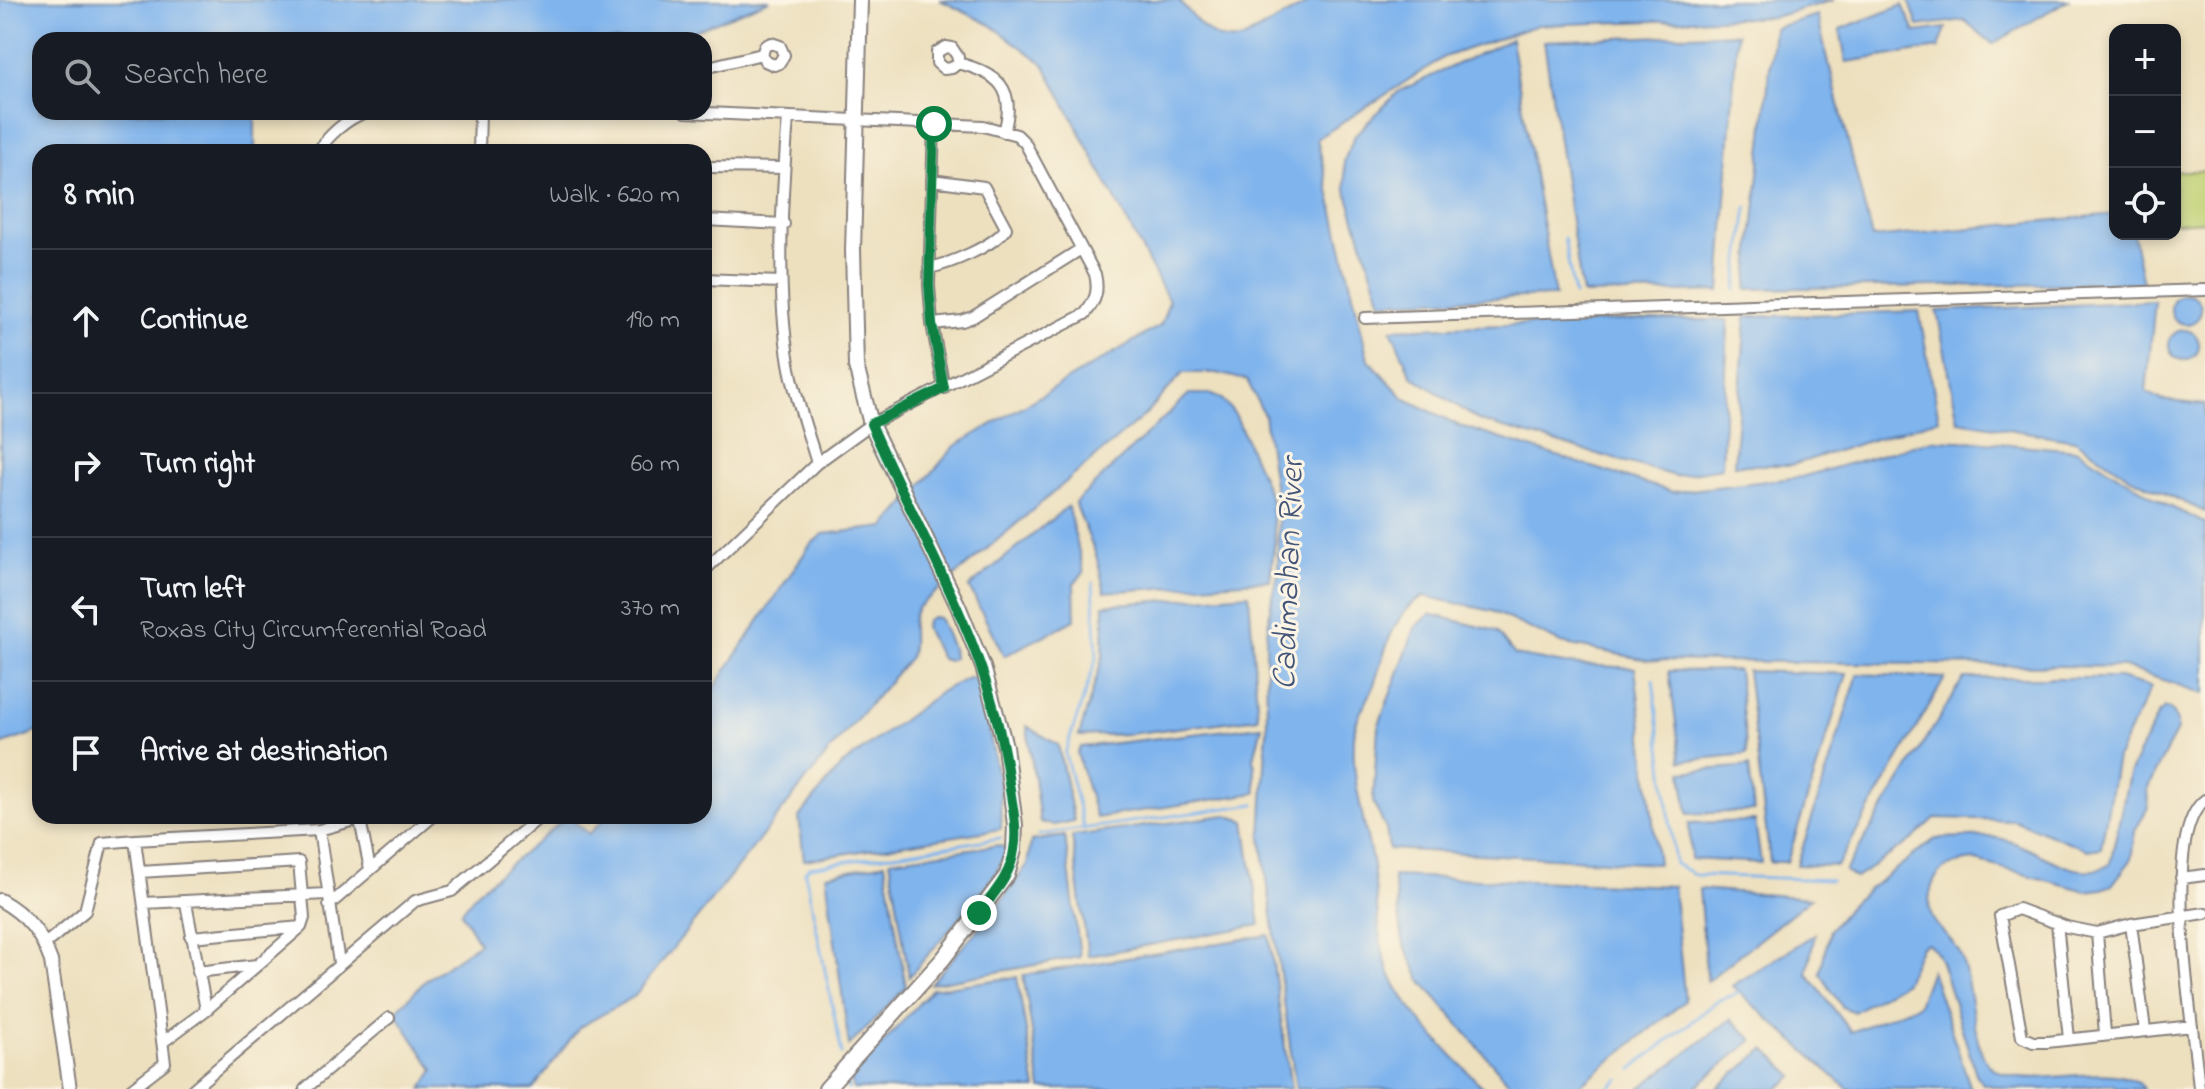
<!DOCTYPE html>
<meta charset="utf-8">
<style>
:root{--surface:#171b24;--page:#242831;--text:#f1f3f6;--muted:#9ea1a6;--line:#363941}
body{margin:0;font-family:"Indie Flower",sans-serif;background:var(--page);color:var(--text)}
.controls{position:absolute;right:24px;top:24px;display:grid;overflow:hidden;border-radius:16px;box-shadow:0 4px 12px #0003}
.controls button{width:72px;height:72px;display:grid;place-items:center;padding:0;border:0;border-bottom:2px solid var(--line);background:var(--surface);color:var(--text);font:40px sans-serif}
.stop{position:absolute;width:24px;height:24px;margin:-18px;border:6px solid #0b8043;border-radius:50%;background:#fff}
.stop.end{background:#0b8043;border-color:#fff;box-shadow:0 2px 8px #0008}
.list{margin:0;padding:0;list-style:none}
h2{display:flex;justify-content:space-between;align-items:center;height:104px;margin:0;padding:0 32px;font-size:34px}
h2 small{font-size:26px;font-weight:400;color:var(--muted)}
.list li{display:grid;grid-template-columns:52px 1fr auto;gap:24px;align-items:center;box-sizing:border-box;height:144px;padding:0 32px;border-top:2px solid var(--line)}
.list b{display:block;font-size:30px;white-space:nowrap}
.list p{margin:0;font-size:26px;white-space:nowrap;color:var(--muted)}
.list em{font-size:26px;font-style:normal;color:var(--muted)}
.icon{flex:none;width:44px;height:44px;fill:none;stroke:currentColor;stroke-width:2;stroke-linecap:round;stroke-linejoin:round}
.map{position:relative;flex:none;width:2205px;height:1089px;overflow:hidden}
.search{position:absolute;background:var(--surface);box-shadow:0 4px 12px #0003;left:32px;top:32px;width:680px;height:88px;display:flex;align-items:center;gap:20px;box-sizing:border-box;padding:0 28px;border-radius:24px;color:var(--muted);font-size:30px}
.panel{position:absolute;background:var(--surface);box-shadow:0 4px 12px #0003;left:32px;top:144px;width:680px;height:680px;border-radius:24px}
.map>svg:first-child{display:block}
.green{fill:#bfd072;stroke:#707956;stroke-width:2}
.water{fill:#7fb4ed;stroke:#506b94;stroke-width:2}
.lines{fill:none;stroke-linecap:round;stroke-linejoin:round}
.stream{stroke:#7fb4ed;stroke-width:3}
.minor-casing{stroke:#88817d;stroke-width:14}
.tertiary-casing{stroke:#88817d;stroke-width:16}
.secondary-casing{stroke:#88817d;stroke-width:18}
.minor{stroke:#fff;stroke-width:10}
.tertiary{stroke:#fff;stroke-width:12}
.secondary{stroke:#fff;stroke-width:14}
.route{stroke:#0b8043;stroke-width:10}
.labels{text-anchor:middle;dominant-baseline:central;stroke-width:6;stroke-linejoin:round;paint-order:stroke}
.water-label{font-size:34px;font-style:italic;fill:#435579;stroke:#fcf5e5}
</style>
<div class="map">
<svg width="2205" height="1089" viewBox="0 0 2205 1089">
<rect width="100%" height="100%" fill="#fcf5e5"/>
<filter id="ink" filterUnits="userSpaceOnUse"><feTurbulence type="fractalNoise" baseFrequency=".0125" numOctaves="2"/><feDisplacementMap in="SourceGraphic" scale="16" xChannelSelector="R" yChannelSelector="G"/><feConvolveMatrix kernelMatrix="1 2 1 2 8 2 1 2 1" color-interpolation-filters="sRGB"/></filter>
<filter id="wash" filterUnits="userSpaceOnUse"><feTurbulence type="fractalNoise" baseFrequency=".006" numOctaves="4" result="noise"/><feDisplacementMap in="SourceGraphic" scale="32" xChannelSelector="R" yChannelSelector="G"/><feGaussianBlur stdDeviation="1.8" result="paint"/><feColorMatrix in="noise" values="0 0 0 0 0 0 0 0 0 0 0 0 0 0 0 0 0 1.4 0 .05"/><feComposite in="paint" operator="in"/></filter>
<g filter="url(#wash)">
<rect width="100%" height="100%" fill="#ede0bf"/>
<!-- green -->
<path class="green" d="M2175,171H2205V221L2175,223Z"/>
<!-- water -->
<path class="water" d="M0,0H770L672,40H40V112H255V152H40V731L0,745Z
M940,0H1179C1197,21 1213,47 1243,39L1314,0H1834L1774,17L1538,25L1444,57L1317,139L1368,359L1404,398L1460,426L1673,492L1801,477L1933,440L1985,442L2077,450L2167,505L2205,523V694L2124,667L1647,660L1561,643L1492,611L1424,596C1389,615 1385,656 1372,690C1367,703 1357,714 1355,728C1349,774 1364,817 1372,861C1379,898 1375,942 1391,976C1412,1019 1452,1054 1484,1089H1296L1261,837L1267,729L1266,641L1271,603L1278,574V512L1264,415L1247,380L1216,373H1183L1145,415L917,608C907,624 916,640 910,657L832,748L635,996L580,1027L533,1089H422L434,1070L395,1012L426,980L479,943L461,912L477,892L568,816L589,834L607,816H704V703L810,545L823,534L885,527L955,446L1161,325L1169,301L1044,64L991,25Z
M1909,0H2068L1993,44L1964,20L1918,26Z
M1903,5L1915,32L1946,28L1939,48L1846,62L1840,29Z
M1817,15L1872,238L2115,214V234H2133L2143,283L1747,289L1774,28Z
M1737,33L1720,291L1582,294L1544,41Z
M1511,39L1555,296L1381,302L1346,190L1344,161L1355,135L1399,91Z
M2171 309a15 15 0 1 1 30 0a15 15 0 1 1-30 0Z
M2155,301L2146,392L2161,400L2205,405V512L2131,478L2075,440L1958,421L1937,311Z
M1919,311L1939,419L1792,465H1734L1746,317Z
M1647,320H1728L1722,468L1675,476L1480,421L1411,375L1391,329Z
M2169 345a15 15 0 1 1 30 0a15 15 0 1 1-30 0Z
M1189,394H1209L1222,399L1236,416L1270,496L1275,540L1270,580L1105,592L1096,555L1075,503Z
M1068,506L1084,573L1074,583L1075,620L1004,656L969,587Z
M1249,594L1258,718L1129,734L1079,736L1103,656L1104,605Z
M1430,614L1496,631L1515,655L1564,664L1635,668L1658,864L1389,849L1386,829L1373,802L1378,727L1415,628Z
M932,617L939,618L952,648L953,658L949,661L941,659L925,628L926,621Z
M1738,670L1747,754L1681,761L1669,671Z
M1747,671L1847,674L1787,862H1770Z
M1858,674L1945,678L1837,866L1797,865Z
M971,677L980,683L1000,788L1001,829L804,860L799,817L841,766L943,690Z
M1964,678H2119L2151,687L2117,757L2101,848L2088,850L2014,820L1935,818L1913,839L1856,878L1845,871Z
M2165,708L2170,709L2177,721V730L2147,789L2148,807L2135,831L2131,860L2112,885L2102,889L2086,891L1973,860C1950,863 1934,869 1930,894C1924,927 1951,931 1961,956C1971,982 1973,1044 1987,1063C1993,1070 2005,1074 2014,1076C2048,1084 2125,1060 2143,1089H2120L2111,1084L2065,1089H2008L1983,1084L1976,1074L1941,962L1936,952L1928,943L1921,946L1905,982L1854,1012L1842,1007L1820,973L1830,930L1855,900L1934,840L1941,838C1959,838 1980,835 1998,838C2032,843 2077,887 2110,864L2129,774L2158,714Z
M1027,726L1058,745L1074,821L1054,825L1040,822Z
M1262,726L1254,758L1256,793L1096,818L1077,753L1081,747Z
M1749,766L1754,811L1688,814L1682,772Z
M1226,815L1245,821L1260,925L1088,956L1072,836Z
M1755,821L1761,863L1691,859L1689,823Z
M1065,836L1080,957L930,984L994,911L1027,865L1031,841Z
M999,845L1007,849L994,878L909,977L890,860Z
M885,863L906,987L849,1046L826,875Z
M1393,876L1673,886L1685,1001L1575,1089H1514L1420,979L1403,942Z
M1699,889L1811,898L1707,981Z
M1815,934L1807,973L1851,1032L1918,1005L1931,970L1971,1089H1848L1732,986Z
M1269,935L1291,1089H1041L1023,975Z
M1017,977L1036,1089H853L851,1078L932,989Z
M1731,1019L1753,1040L1693,1089H1639Z
M1765,1049L1794,1076L1777,1089H1716Z"/>
<g class="lines">
<!-- stream -->
<path class="stream" d="M1564,238L1574,295
M1736,290L1747,207
M1653,680L1675,864L1696,875L1831,880
M1084,829L1065,753L1097,657L1093,583
M1039,835L1255,804
M842,1054L805,872L809,867L1001,838
M1632,1069L1719,1000L1739,993
M847,1081L848,1089
M1607,1089L1619,1079"/>
</g>
</g>
<g filter="url(#ink)">
<g class="lines">
<defs>
<path id="minor" d="M958,63V57L952,48L946,47L937,52V63L944,69L952,68L958,63C997,73 1017,88 1004,132
M704,68L762,54L765,46L771,43L780,46L784,55L779,63L774,65L765,61L762,54
M686,112L983,126L1017,135L1025,143L1095,274C1099,291 1096,300 1085,314L871,424L817,463L704,571
M788,118C782,196 776,286 789,363C795,397 807,430 817,463
M934,124L929,285L932,324L944,388
M318,152C328,135 348,118 366,112
M479,152L480,112
M704,167L784,168
M704,220L784,224
M929,268C949,264 995,246 1006,228L984,187L932,180
M704,279L781,282
M1365,318L2205,290
M932,324L962,321L973,317L1081,249
M360,820L370,869
M319,830L339,963
M140,872L299,862L304,918L301,927L206,1010L163,1042
M2181,878L2205,875
M144,903L327,894
M186,903L206,1010
M329,905L431,818L429,816
M2057,923L2069,1039
M2131,924L2145,1030
M2097,933L2105,1034
M191,937L301,927
M45,944L85,911L102,843L135,840
M197,972L257,965
M2192,1026L2047,1042H2033L2022,1037L2000,916L2018,909L2067,927L2097,933L2131,924L2205,913
M131,1089L165,1063L135,840L319,830L369,816
M193,1089L415,901L452,891L541,816
M305,1089L389,1018
M2199,1089C2195,1032 2158,835 2205,800"/>
<path id="tertiary" d="M0,900C27,915 41,933 51,961L70,1089"/>
<path id="secondary" d="M826,1089L943,959L1007,875L1014,850L1015,825L1005,746L983,667L958,606L871,424L856,366L853,250L860,0"/>
</defs>
<!-- minor casing -->
<use href="#minor" class="minor-casing"/>
<!-- tertiary casing -->
<use href="#tertiary" class="tertiary-casing"/>
<!-- secondary casing -->
<use href="#secondary" class="secondary-casing"/>
<!-- minor -->
<use href="#minor" class="minor"/>
<!-- tertiary -->
<use href="#tertiary" class="tertiary"/>
<!-- secondary -->
<use href="#secondary" class="secondary"/>
</g>
</g>
<g class="lines" filter="url(#ink)">
<!-- route -->
<path class="route" d="M934,124L929,285L932,324L944,388L871,424C923,544 992,649 1009,783C1012,804 1018,828 1014,850C1011,875 994,893 979,913"/>
</g>
<g class="labels">
<!-- water labels -->
<g class="water-label">
<text transform="translate(1290 574) rotate(-88)">Cadimahan River</text>
</g>
</g>
</svg>
<div class="controls">
<button>+</button>
<button>−</button>
<button><svg class="icon" aria-label="locate" viewBox="0 0 24 24"><circle cx="12" cy="12" r="6"/><path d="M12 2v4M12 18v4M2 12h4M18 12h4"/></svg></button>
</div>
<div class="stop" style="left:934px;top:124px"></div>
<div class="stop end" style="left:979px;top:913px"></div>
<div class="search"><svg class="icon" aria-label="search" viewBox="0 0 24 24"><circle cx="10" cy="10" r="6"/><path d="M15 15l6 6"/></svg>Search here</div>
<section class="panel">
<h2>8 min<small>Walk · 620 m</small></h2>
<ul class="list">
<li><svg class="icon" aria-label="ahead" viewBox="0 0 24 24"><path d="M12 20V5M6 11l6-6 6 6"/></svg><div><b>Continue</b></div><em>190 m</em></li>
<li><svg class="icon" aria-label="right" viewBox="0 0 24 24"><path d="M7 20v-9h11M14 6l5 5-5 5"/></svg><div><b>Turn right</b></div><em>60 m</em></li>
<li><svg class="icon" aria-label="left" viewBox="0 0 24 24"><path d="M17 20v-9H6M10 6l-5 5 5 5"/></svg><div><b>Turn left</b><p>Roxas City Circumferential Road</p></div><em>370 m</em></li>
<li><svg class="icon" aria-label="arrive" viewBox="0 0 24 24"><path d="M6 21V4h12l-3 4 3 4H6"/></svg><div><b>Arrive at destination</b></div></li>
</ul>
</section>
</div>
